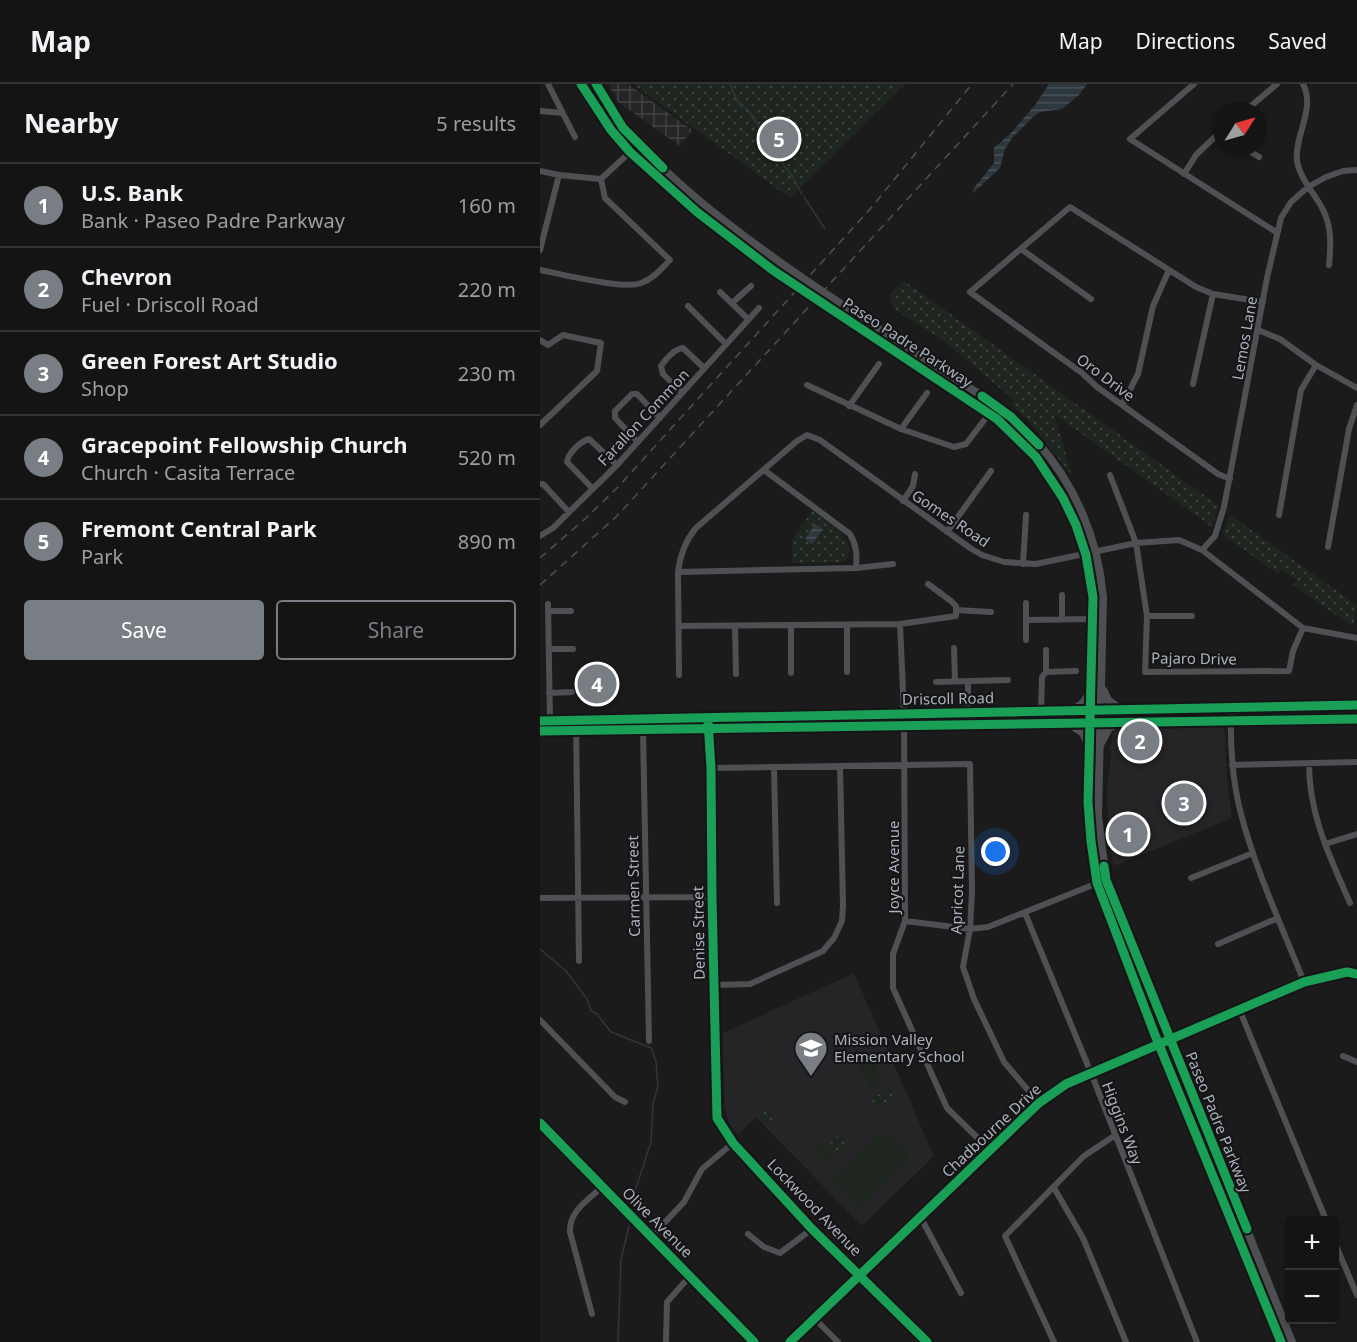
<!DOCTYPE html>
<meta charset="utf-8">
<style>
:root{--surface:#141414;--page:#212122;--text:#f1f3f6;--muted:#9d9ea0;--line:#333334;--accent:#797d84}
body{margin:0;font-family:"Noto Sans",sans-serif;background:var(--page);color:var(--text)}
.controls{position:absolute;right:18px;bottom:18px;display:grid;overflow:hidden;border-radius:6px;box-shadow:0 3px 9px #0003}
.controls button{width:54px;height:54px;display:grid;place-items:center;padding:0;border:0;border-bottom:2px solid var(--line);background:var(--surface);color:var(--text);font:30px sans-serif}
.compass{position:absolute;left:673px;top:18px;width:54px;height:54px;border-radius:50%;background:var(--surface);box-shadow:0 3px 9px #0003;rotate:53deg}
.you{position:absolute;left:456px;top:768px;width:21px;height:21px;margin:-15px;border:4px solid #fff;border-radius:50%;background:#1a73e8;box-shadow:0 0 0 9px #1a73e833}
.badge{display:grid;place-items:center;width:39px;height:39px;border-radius:50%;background:var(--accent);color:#fff;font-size:20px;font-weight:700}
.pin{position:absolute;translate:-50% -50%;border:3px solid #fff;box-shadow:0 2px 6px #0006}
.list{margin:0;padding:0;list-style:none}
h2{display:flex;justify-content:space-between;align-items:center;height:78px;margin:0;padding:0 24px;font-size:26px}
h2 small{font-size:20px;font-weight:400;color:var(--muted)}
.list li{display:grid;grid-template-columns:39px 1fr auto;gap:18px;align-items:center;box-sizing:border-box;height:84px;padding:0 24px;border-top:2px solid var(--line)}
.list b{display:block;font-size:22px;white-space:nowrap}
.list p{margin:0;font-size:20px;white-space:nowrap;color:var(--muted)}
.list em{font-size:20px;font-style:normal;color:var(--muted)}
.actions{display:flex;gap:12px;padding:18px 24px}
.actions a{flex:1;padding:14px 0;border:2px solid var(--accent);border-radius:6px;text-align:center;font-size:21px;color:var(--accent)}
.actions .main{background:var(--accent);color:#fff}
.map{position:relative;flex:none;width:817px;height:1258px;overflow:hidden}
header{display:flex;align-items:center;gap:36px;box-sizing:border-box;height:84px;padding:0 30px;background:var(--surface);border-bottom:2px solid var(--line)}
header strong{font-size:28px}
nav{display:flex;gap:33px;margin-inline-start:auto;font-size:21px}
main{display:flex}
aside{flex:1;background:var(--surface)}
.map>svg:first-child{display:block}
.built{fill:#252527}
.industrial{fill:url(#industrial-grid)}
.green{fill:url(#green-dots)}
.pitch{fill:#1e261f}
.water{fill:url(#water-rules)}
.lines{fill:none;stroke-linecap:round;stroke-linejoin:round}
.stream{stroke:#2d373e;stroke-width:1.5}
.minor{stroke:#4f5054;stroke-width:6}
.tertiary{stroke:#4f5054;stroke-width:8}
.secondary{stroke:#4e4f52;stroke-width:8}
.rail{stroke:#4f5053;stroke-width:1.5;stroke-dasharray:8 6;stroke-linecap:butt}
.cycleway-casing{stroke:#151517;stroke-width:13}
.cycleway{stroke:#1a9f57;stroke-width:9}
.labels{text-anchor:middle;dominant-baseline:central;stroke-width:4.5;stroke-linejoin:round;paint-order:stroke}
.street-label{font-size:15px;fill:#acb2bc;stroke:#151517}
.poi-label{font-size:15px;fill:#acb2bc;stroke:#151517;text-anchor:start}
</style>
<header>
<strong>Map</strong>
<nav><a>Map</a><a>Directions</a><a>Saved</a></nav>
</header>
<main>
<aside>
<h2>Nearby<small>5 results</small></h2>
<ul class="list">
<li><span class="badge">1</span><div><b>U.S. Bank</b><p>Bank · Paseo Padre Parkway</p></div><em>160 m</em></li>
<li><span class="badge">2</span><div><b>Chevron</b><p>Fuel · Driscoll Road</p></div><em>220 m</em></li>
<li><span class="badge">3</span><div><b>Green Forest Art Studio</b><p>Shop</p></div><em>230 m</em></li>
<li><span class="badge">4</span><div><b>Gracepoint Fellowship Church</b><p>Church · Casita Terrace</p></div><em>520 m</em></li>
<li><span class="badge">5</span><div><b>Fremont Central Park</b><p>Park</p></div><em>890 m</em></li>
</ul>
<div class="actions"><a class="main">Save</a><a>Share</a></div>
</aside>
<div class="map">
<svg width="817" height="1258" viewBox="0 0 817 1258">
<defs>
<pattern id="industrial-grid" width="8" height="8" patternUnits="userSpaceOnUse" patternTransform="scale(1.5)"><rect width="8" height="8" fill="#252527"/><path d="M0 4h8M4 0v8" fill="none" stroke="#424244"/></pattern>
<pattern id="green-dots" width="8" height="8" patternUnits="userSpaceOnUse" patternTransform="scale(1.5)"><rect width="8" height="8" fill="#1e261f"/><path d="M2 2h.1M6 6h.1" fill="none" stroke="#3c433e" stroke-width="1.8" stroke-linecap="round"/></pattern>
<pattern id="water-rules" width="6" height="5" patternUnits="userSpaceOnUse" patternTransform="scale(1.5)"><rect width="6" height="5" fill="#2d373e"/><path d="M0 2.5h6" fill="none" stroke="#495258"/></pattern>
</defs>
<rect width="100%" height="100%" fill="#1b1b1b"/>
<!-- built -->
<path class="built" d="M679,643L683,645L685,648L687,694L692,734L574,782L568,756L567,700L571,674L570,664L573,648L576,646Z
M314,889L394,1072L322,1142L216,1033L198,1051L189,1040L184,1021L183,949Z"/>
<!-- industrial -->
<path class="industrial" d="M68,0H88L152,46L140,62L78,18Z"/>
<!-- green -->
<path class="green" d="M93,0H365L250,114Z
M364,197L679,422L672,443L514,330L532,392L489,337L471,321L474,316L404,257L354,225L349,211Z
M272,427C288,438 316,452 307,476L301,478L252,479V455Z
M690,431L817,521L813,543L753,501L756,496L741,485L738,490L682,450Z
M351,1006L355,1015L335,1024L331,1014Z
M224,1026L236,1038L230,1044L218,1033Z
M298,1052L308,1062L299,1071L289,1061Z"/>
<!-- pitch -->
<path class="pitch" d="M332,974L337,986L323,992L318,980Z
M338,987L343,999L329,1005L324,993Z
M343,1045L370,1072L319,1125L292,1098Z
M281,1057L297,1073L289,1081L273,1065Z"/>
<!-- water -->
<path class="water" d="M509,0H547L539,11L522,25L500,28L493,33L472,54L465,65L460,84L433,109L434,104L454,79V64L472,48L495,21Z
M275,440L283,445L272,460L265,455Z"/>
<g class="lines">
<!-- stream -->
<path class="stream" d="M190,0L197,17L208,26L246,84C254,92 256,101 262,110
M264,113L285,145
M0,865L26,887L47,915L51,927L57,930L71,948L111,964L116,978L118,1002L113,1020L111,1058L92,1116
M78,1258L81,1176L89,1142"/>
<!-- minor -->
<path class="minor" d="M8,0L35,53
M654,0L590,55L736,148
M763,0C776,25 754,52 757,77C760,94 773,108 781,122C792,141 791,160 789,181
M0,27L22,29
M705,27L737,0
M703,63L719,73
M0,87L19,91L61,95L90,68
M644,90L656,71L682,46
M481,165L551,215
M0,166L19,91
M0,186C21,190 84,206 101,199C113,195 121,185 130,176L65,114L61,95
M180,208L208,235
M192,219L211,202
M148,222L186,260
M718,246L740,255L776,281L817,304
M0,256L8,261L23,251L61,259L57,287L0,341
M653,300L673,210
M267,301L361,345L414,363L426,360L449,330
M142,309L123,290L121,282C126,275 134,265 143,264L164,284
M582,321L598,290L613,222L629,186
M309,322L339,280
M361,345L387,309
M98,358L75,334V327L92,310H97L120,334
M224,386L310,450C317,462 317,471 316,484
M570,391L596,459L607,532L605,588L749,587L753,567L763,544
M690,395L678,390L557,303L542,289L430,208L530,123L656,203L673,210L723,218
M0,400H3L29,428
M53,405L27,378C28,369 41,357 49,355L77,381
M363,417L373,402L375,390
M739,431L761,306L776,281
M407,448L451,387
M0,452L13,444L77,381L219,224
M788,463L809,345L817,321
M662,466L675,452L684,423L727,194L741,134L751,118L768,103L786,93L803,87L817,86
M483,480L486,431
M138,488L316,484L353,480
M522,511V535
M486,519V556
M8,520L10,637
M416,526L451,528
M8,527H31
M607,532H652
M486,536L554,535
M360,540L364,630L365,837L353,870V904L407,1024L450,1066
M251,541V589
M307,541V588
M139,542L360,540L416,532V522L411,517L388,500
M195,542L196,590
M414,564L415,597
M9,565H33
M506,588L536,587
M139,591L138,488C140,472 145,457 156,444L257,357L267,351L280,356L430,464L442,471L464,478L496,480L596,459L639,456L662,466L763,544L817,554
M428,597V629
M396,598L468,596
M9,609L32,608
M691,624C690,659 692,696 701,730C716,787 742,843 764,898
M501,627L502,593L506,588V566
M168,633L171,684L172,813L177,1034L193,1059L272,1145L387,1258
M36,636L39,877
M103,646L109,957
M769,680C769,731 790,773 810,819
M692,681L817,678
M234,683L237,819
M171,684L430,680L432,808L430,845L423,883L434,915L464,978L499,1019
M785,760L817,750
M651,794L713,769
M0,814L172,813
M485,829L551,989L657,1258
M365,837L430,845L448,843L560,798
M678,860L738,834
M174,901L210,900L283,867L294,854L302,837L303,821L300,682
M700,927L786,1136
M0,936L75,1013L85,1018
M803,972L817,978
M0,1039L214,1258
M514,1104L543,1154L586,1258
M381,1134L421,1209
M208,1150L224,1163L240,1169L272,1145
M112,1152L144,1118L162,1085L193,1059
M794,1157L817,1211
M52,1230L30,1148C29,1127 48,1116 62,1103
M275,1235L298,1258
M126,1258L127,1218L150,1192
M250,1258L499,1019L526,1000L764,898L807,888L817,890
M514,1258L465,1152L544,1072L574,1052"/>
<!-- tertiary -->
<path class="tertiary" d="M0,637L817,621
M0,647L817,635"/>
<!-- secondary -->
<path class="secondary" d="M41,0L71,46L90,68L157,128L234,187L457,335L496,373L523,414L536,441L546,471L553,513L548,718L551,757L557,799L615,951L741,1258
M48,0L62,23L73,36
M56,0C80,47 118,81 157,115C228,174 306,223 383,274C422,299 464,323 496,357C535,400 558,455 563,513L558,732L566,796L752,1258
M564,607L568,616L581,626
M532,627L543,619L552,606
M528,639L543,649L549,662
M561,659L569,644L581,638"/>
<!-- rail -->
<path class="rail" d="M0,474L46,434L78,403L331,124L432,0
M0,501L77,432L473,0"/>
<defs>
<path id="cycleway" d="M41,0L71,46L90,68L157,128L234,187L457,335L496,373L523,414L536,441L546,471L553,513L548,718L551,757L557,799L615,951L741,1258
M56,0L83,44L123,84
M442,312L471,333L499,361
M0,637L817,621
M168,637L171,684L172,813L177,1034L193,1059L272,1145L387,1258
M0,647L817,635
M564,782L566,796L707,1145
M0,1039L214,1258
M250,1258L499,1019L526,1000L764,898L807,888L817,890"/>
</defs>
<!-- cycleway casing -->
<use href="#cycleway" class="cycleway-casing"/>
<!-- cycleway -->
<use href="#cycleway" class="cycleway"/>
</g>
<!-- icons -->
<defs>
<symbol id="school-pin" viewBox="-11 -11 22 30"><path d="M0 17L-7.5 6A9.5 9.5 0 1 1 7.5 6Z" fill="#797d84" stroke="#151517"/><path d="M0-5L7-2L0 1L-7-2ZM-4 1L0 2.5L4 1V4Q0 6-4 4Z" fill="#fff"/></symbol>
</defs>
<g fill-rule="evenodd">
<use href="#school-pin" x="252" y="945" width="38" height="52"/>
</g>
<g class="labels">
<!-- street labels -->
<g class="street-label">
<text transform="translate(704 254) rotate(-80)">Lemos Lane</text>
<text transform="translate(368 258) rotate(33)">Paseo Padre Parkway</text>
<text transform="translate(566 293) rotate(37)">Oro Drive</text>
<text transform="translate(103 333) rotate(-47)">Farallon Common</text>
<text transform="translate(411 434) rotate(34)">Gomes Road</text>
<text transform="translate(654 574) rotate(1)">Pajaro Drive</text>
<text transform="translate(408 614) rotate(-1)">Driscoll Road</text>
<text transform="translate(353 783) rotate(-90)">Joyce Avenue</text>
<text transform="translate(93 802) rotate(-91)">Carmen Street</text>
<text transform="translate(417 806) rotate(-88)">Apricot Lane</text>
<text transform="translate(158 849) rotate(-91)">Denise Street</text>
<text transform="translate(679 1038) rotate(68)">Paseo Padre Parkway</text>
<text transform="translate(583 1039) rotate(69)">Higgins Way</text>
<text transform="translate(451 1046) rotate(-43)">Chadbourne Drive</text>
<text transform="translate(275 1123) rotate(46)">Lockwood Avenue</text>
<text transform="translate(118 1138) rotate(45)">Olive Avenue</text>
</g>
<!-- poi labels -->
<g class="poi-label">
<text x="294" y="955">Mission Valley<tspan x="294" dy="17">Elementary School</tspan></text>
</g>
</g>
</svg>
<div class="controls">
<button>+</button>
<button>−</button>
</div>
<svg class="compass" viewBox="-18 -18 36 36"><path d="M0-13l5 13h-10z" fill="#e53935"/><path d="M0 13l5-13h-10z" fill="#9d9ea0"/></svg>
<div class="you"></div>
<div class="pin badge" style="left:588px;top:750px">1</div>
<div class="pin badge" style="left:600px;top:657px">2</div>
<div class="pin badge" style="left:644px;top:719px">3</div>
<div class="pin badge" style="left:57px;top:600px">4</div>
<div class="pin badge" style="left:239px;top:55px">5</div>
</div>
</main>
